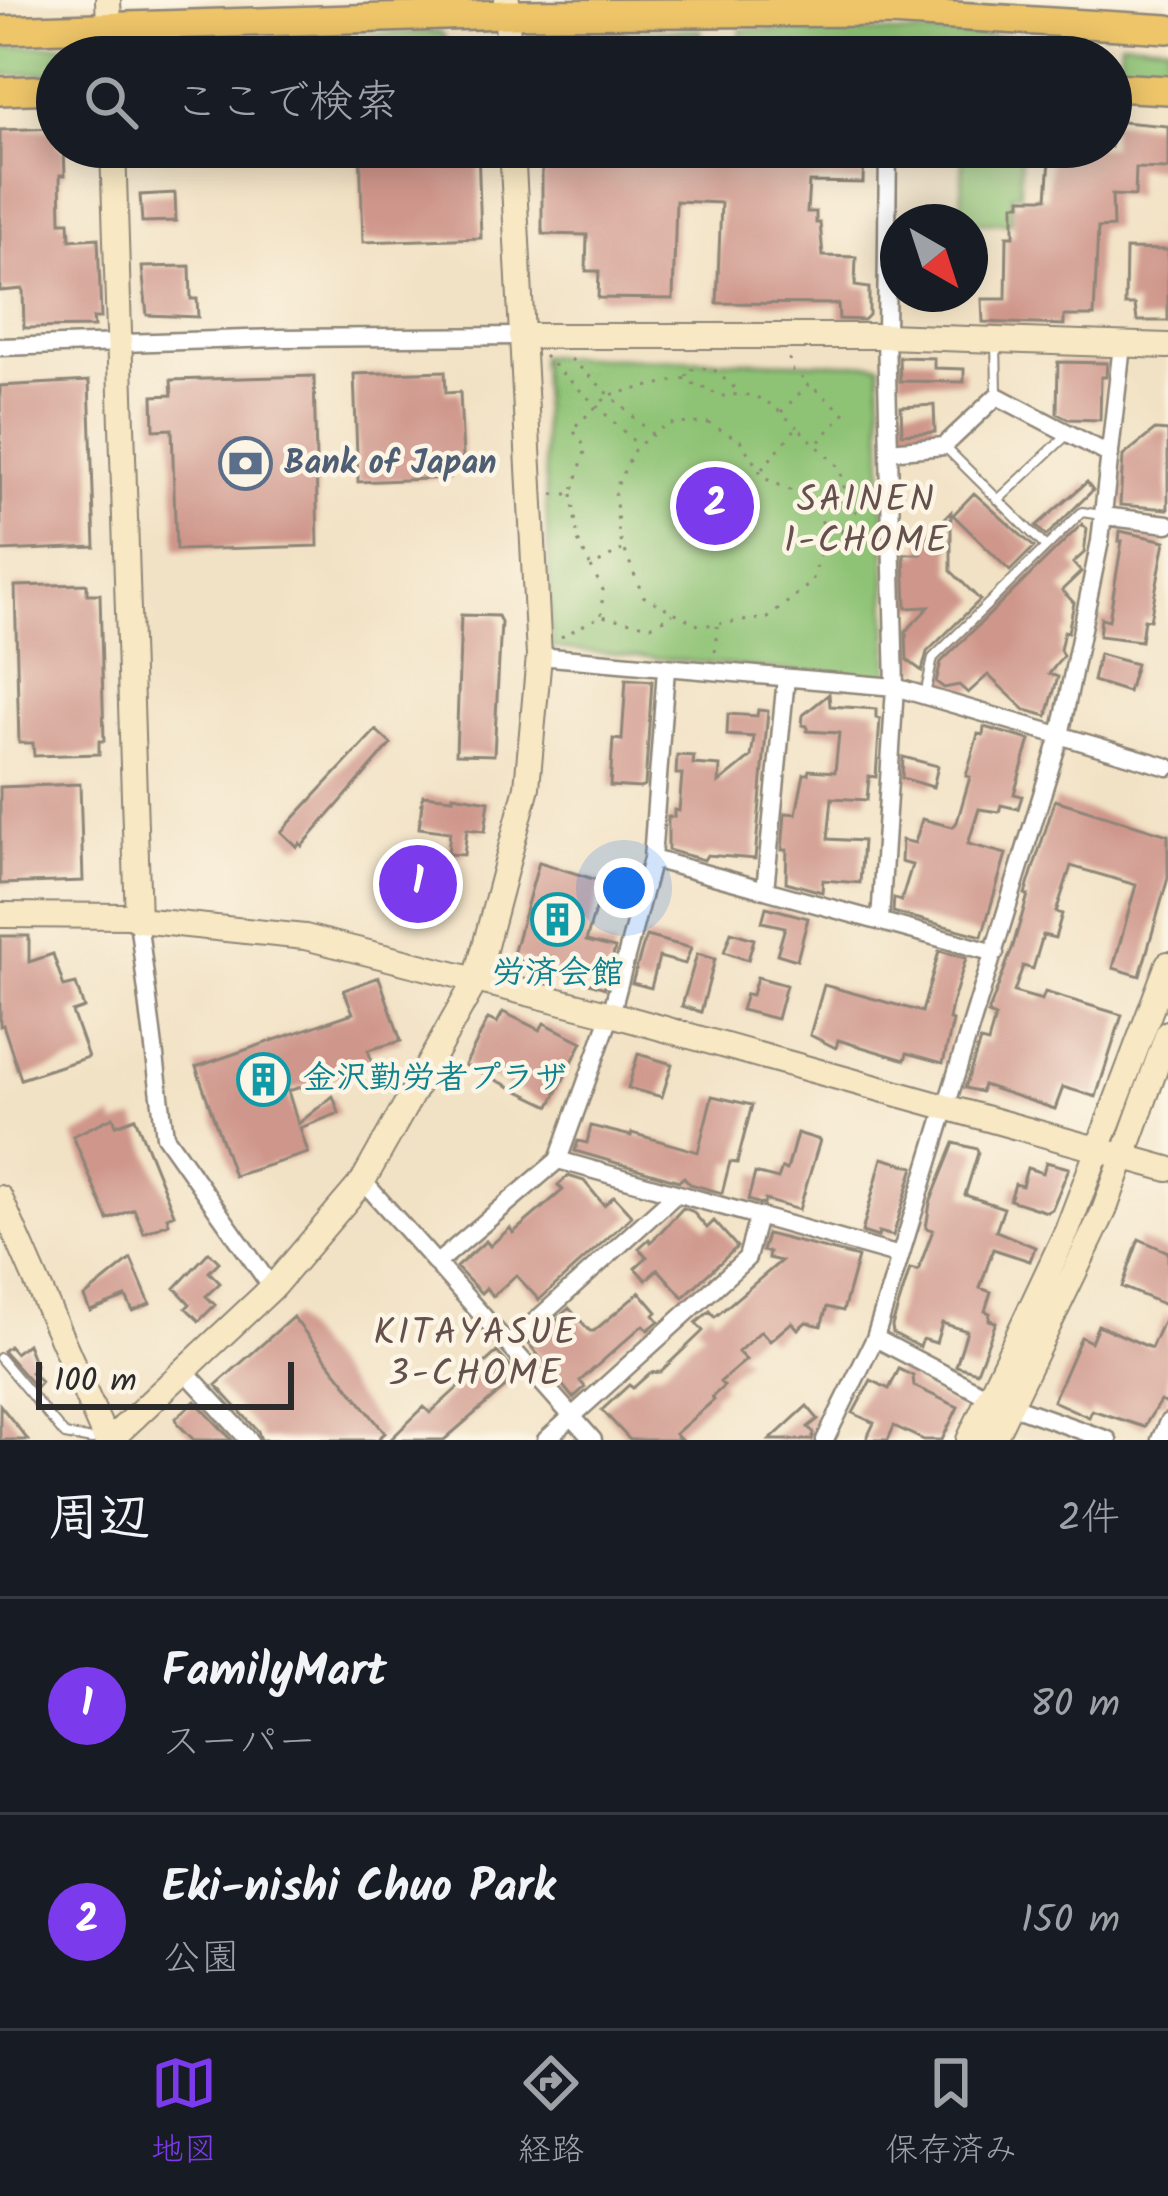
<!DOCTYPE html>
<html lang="ja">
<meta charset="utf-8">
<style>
:root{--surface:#171b24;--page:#242831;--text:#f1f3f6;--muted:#9ea1a6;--line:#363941;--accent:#7c3aed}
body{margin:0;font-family:Kalam,"Klee One",sans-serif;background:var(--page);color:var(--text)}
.compass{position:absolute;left:880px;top:204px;width:108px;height:108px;border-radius:50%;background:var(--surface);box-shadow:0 6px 30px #0003;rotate:141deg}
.scale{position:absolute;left:36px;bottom:30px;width:258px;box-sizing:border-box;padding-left:12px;border:6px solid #2b2b2b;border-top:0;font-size:33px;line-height:42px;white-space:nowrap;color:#2b2b2b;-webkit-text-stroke:9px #fcf5e5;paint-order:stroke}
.you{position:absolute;left:624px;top:888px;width:42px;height:42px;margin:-30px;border:9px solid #fff;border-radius:50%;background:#1a73e8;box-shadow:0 0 0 18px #1a73e833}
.badge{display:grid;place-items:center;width:78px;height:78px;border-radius:50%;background:var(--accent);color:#fff;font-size:39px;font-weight:700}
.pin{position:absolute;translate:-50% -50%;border:6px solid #fff;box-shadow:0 3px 12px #0006}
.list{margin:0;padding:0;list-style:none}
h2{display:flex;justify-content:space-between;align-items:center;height:156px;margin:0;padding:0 48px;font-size:51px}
h2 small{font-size:39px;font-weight:400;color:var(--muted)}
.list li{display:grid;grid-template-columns:78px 1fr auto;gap:36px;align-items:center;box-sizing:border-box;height:216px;padding:0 48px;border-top:3px solid var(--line)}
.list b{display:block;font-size:45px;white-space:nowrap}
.list p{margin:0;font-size:39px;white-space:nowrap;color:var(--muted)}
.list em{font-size:39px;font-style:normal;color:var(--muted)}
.icon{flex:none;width:66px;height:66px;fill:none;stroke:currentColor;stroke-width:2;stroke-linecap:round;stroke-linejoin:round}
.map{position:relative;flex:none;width:1168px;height:1440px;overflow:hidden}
.search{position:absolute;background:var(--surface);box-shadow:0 6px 30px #0003;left:36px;right:36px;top:36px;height:132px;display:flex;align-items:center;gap:30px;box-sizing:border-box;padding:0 42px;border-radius:66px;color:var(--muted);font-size:45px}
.sheet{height:588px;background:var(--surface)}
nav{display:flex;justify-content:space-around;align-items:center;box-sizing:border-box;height:168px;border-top:3px solid var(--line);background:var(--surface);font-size:33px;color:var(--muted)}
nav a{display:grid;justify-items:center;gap:6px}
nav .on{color:var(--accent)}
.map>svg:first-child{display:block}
.green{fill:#8ec375;stroke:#5c7750;stroke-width:3}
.building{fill:#cf968b}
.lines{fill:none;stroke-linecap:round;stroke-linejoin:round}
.lane-casing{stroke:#8e8678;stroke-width:12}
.street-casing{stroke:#8e8678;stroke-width:21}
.secondary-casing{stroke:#8e8678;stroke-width:28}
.primary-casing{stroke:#8e8678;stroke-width:32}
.path{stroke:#8e8678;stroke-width:3;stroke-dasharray:3 9;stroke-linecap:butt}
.lane{stroke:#fff;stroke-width:8}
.street{stroke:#fff;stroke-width:16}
.secondary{stroke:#f8e8c3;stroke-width:24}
.primary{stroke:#eec569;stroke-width:27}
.labels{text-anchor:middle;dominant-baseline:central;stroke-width:9;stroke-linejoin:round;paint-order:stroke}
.service-label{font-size:33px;font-weight:bold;fill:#4e5e75;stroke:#fcf5e5;text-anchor:start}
.culture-label{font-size:33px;font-weight:bold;fill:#0d838f;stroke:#fcf5e5}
.neighbourhood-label{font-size:36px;letter-spacing:3px;fill:#64504d;stroke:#fcf5e5}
</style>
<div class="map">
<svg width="1168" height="1440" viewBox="0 0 1168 1440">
<rect width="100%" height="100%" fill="#fcf5e5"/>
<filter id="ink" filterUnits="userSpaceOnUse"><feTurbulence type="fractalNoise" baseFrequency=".00833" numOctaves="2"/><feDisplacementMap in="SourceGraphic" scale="24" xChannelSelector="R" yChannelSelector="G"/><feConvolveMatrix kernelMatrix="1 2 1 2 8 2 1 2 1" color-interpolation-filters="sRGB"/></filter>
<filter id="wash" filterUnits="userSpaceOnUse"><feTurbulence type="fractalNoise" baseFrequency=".004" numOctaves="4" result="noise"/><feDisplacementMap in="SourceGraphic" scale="48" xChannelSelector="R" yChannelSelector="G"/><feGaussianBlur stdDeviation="2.7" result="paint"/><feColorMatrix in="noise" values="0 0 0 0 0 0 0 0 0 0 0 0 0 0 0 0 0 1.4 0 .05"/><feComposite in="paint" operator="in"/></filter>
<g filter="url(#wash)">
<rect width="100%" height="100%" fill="#f2e2c5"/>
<!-- green -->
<path class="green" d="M741,29L1077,38V57L740,56Z
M701,30L699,55L575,57L574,31Z
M440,32L444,36V57H304L303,42L308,36Z
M260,38L264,57H57V73L0,75V47Z
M1121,41L1168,44V71L1120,69Z
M963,147H1021L1020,194H1012L1011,223L961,222Z
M540,356L880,364L889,681L552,648Z"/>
<g id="blocks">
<!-- building -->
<path class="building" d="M1111,121L1168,126V169L1136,168L1135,196L1112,195L1113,227L1098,228L1094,316H1064V325L983,322L982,299H1006L1007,236H1014V204H1021V198H1047L1051,147H1111Z
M57,128V147H64L65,175H60L61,222H69L70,240L98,238L101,318H93L94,327L24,328L23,289L0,291V130Z
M360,147H478L481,238L363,242Z
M589,147H864L863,183L809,182L807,212H816V223H820L823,256L856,257L855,286L869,288V315L864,320L839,319L838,304L717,303L721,203L676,201L673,299L598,298L599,271H586L587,235L543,234L542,229V160L589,161Z
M175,193L176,221L142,222L140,195Z
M1126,249L1168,250V321H1137L1135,305H1125Z
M190,266L191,299H197L198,317L147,315L142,267Z
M899,357L934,358V368L964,369V382L900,381Z
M1058,362L1107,363L1106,377H1101L1100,420L1069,419L1057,413Z
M445,371L446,393L460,392L463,458L448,459L449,478L358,482L354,374Z
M314,376L318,546L176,550L172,429L154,430L153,396L172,395L171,380Z
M89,381L95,547L1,551L0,386Z
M934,405L935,432L902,434L901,407Z
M1155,430L1168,431V509L1120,505L1123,456Z
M1087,482L1093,490L1046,536L1036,526Z
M974,493L1034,547L1010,571L953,515Z
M951,512V571L980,600L927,652L922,671L907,660L906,631L929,607L906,608L904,554H921V543Z
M1082,524L1087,529L1084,553L1073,563L1081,572L1062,590L1074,603L1068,632L1064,631L1060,650L1063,656L1049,674L1058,677L1047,716L1025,710L988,675L968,693L959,685L944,688L936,682L941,662Z
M1120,531L1165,541L1150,620L1144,619L1141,641L1099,636L1101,618L1109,620L1122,541H1119Z
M87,584V594H100L104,741H99V754L34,756L33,743H19L15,586Z
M461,615L498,616L501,622L494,755L456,754Z
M1099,654L1136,664L1128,692L1093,681Z
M626,679L652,681L645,786L640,788L610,786L613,739L622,740Z
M829,694L830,706L876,709V718L880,719L876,777L869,776L867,800L832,798L828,839L863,841L860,883L823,880L822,892L786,882L787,850H782L785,813L796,814L804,774H808L809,770L835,772L839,733L807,731V726L802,725L803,715Z
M758,710L768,711L755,859L707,855L704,860L668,850V817H674V810L679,811L682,774H676L677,755L694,756L693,764L720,766L719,783L751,757L754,737L727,735L728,714L757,716Z
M984,727L1030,740L1014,794L1022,796L1018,809L1001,805L999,812L979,809L968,844L1006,854L982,936L893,912L894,898L901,901L912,865L901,862L902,840L915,843L922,819L953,827L957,822L970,777L966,776L978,734L983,735Z
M376,730L391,744L302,846L300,843L297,847L281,832Z
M903,757L938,766L933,787L902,778Z
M80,784L83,881L0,884V787Z
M423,795L453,798V795L489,801L485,831L467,829L464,855L448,854L450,832L419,828Z
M1055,800L1168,835V878L1140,976L1113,968L1136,885L1071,866L1056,912L1062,914L1055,938L1043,935L1033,969L1023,966L1014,992L1042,1000L1045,992L1122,1015L1096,1097L1063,1087L1055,1109L983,1085L981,1092L965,1088L980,1041L988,1043L995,1017L988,1014L1013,946L1028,895L1025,894Z
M403,859L430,863L423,905L396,901Z
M539,862L603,882L586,941L615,948L605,988L512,958Z
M766,907L808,918L797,960L777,954L785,927L762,922Z
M731,932L754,939L748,960L724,952Z
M0,936H29V962L53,954L64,987L76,984L84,1008L72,1012L88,1057L21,1079L3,1025L0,1026Z
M646,936L691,948L685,964L659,957L651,988L632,983Z
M939,951L966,958L952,1004L949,1020L953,1021L943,1063L907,1053L905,1060L838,1040L836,1048L810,1035L824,985L922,1012Z
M697,954L715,959L701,1012L682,1006Z
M379,977L401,1041L368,1050L373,1065L288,1091L298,1124L333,1096L339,1113L300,1128L308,1153L234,1176L196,1067L353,1013L344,990Z
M757,977L786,985L777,1019L741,1010L746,994L752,995Z
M503,1012L540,1030L544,1023L582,1042L550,1106L465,1065L488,1019L497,1023Z
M638,1054L672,1064L662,1097L628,1088Z
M712,1096L752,1105L737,1163L730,1162L722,1193L690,1184L684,1177L679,1181L575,1151L578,1141L587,1143L591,1126L631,1136L632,1133L698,1152Z
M113,1117L116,1125L135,1118L174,1214L167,1217L169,1223L144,1233L134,1209L108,1220L73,1136Z
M797,1133L820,1140L799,1210L765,1200L764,1205L748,1200L755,1173L778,1179L782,1168L787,1170Z
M954,1143L977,1149L978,1153L965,1195L1004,1208L996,1231L1035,1247L1030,1261L993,1249L980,1288L991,1292L985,1311L990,1313L989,1320L996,1322L977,1372L956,1366L967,1331L942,1323L936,1343L923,1339L920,1347L893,1333L892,1326L910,1269L918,1271L933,1230L926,1228L930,1203Z
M882,1158L914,1167L893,1236L879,1232L878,1237L862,1232Z
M1046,1162L1069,1168L1052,1209L1047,1212L1010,1200L1015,1184L1022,1186L1027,1168L1043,1173Z
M568,1176L584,1181L604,1205L614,1196L632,1216L539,1300L516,1275L493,1296L486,1288L481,1293L456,1267L486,1241L490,1246L510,1228L513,1233L563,1190L558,1185Z
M683,1208L692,1211L707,1228L714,1221L737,1247L683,1297L658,1269L646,1280L635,1268L647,1257L639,1248L649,1239L651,1242Z
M767,1234L858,1257L843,1311L827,1307L821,1326L806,1322L798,1329L792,1322L770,1341L761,1331L738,1352L746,1360L720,1382L724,1386L712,1397L714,1400L675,1434L681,1440H630L602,1410L629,1385L633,1388L650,1373L660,1372L703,1331L696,1323L710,1311L715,1317L781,1261L768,1258L769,1252L762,1251Z
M1139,1239L1168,1252V1306L1122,1287Z
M209,1252L219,1262L209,1272L220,1283L206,1296L215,1305L199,1321L186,1308L190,1304L175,1288Z
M131,1259L150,1304L133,1311L126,1297L90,1311L84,1297Z
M640,1292L657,1312L654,1315L659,1321L648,1330L643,1325L580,1381L585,1387L573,1398L529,1344L569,1308L590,1331H594Z
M1168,1310V1404L1160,1401L1144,1427L1092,1410L1089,1417L1053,1401L1081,1337L1091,1342L1098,1325L1151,1348Z
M293,1317L385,1433L377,1440H261L258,1431L216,1385Z
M27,1344L36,1367L31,1372L41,1382L36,1388L3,1351L9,1346L15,1353Z
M497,1352L518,1376L444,1440H390L424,1407L430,1413Z
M899,1369L913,1376L914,1386L958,1407L942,1440H924L894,1426L888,1440H866L874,1423L853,1413L871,1380L889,1389Z
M195,1401L232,1440H194L178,1424L176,1418Z
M0,1405L28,1440H0Z
M807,1406L818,1419L808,1427L814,1433L812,1440H770Z"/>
</g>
</g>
<g filter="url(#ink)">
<use href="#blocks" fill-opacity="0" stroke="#8e8678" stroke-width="3"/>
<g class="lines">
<defs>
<path id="lane" d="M996,341L997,392
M945,447L1046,547
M998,500L1068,434
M925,695L933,658L1082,512L1101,515
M0,1358L65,1435L92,1440"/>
<path id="street" d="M0,347L278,338L521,336
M889,451L944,446L997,396L1110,455
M1103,516L1168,524
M539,656L895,687L1168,767
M652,859L995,953
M765,890L786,678
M138,920L165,1136L272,1288
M880,921L895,687L886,336L888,147
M558,1160L900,1256
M363,1181L593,1440
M436,1264L558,1160L611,1014L652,859L666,669
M875,1338L990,1398L1108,1440
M509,1345L676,1194
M185,1371L249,1440
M546,1440L747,1258L758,1217
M825,1440L875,1338L1060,736L1100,541L1122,345
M1160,1440L1168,1422"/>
<path id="secondary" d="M108,0L109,26
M507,0L508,57
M113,147L138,920
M521,336H886L1168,346
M0,915L130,916L138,920L305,937L611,1014L1168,1169
M0,1198L106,1440
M110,1440L272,1288L363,1181L476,980L527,787L539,656L512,147
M969,1440L1067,1231L1168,964
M993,1440L1104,1211L1168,1033"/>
<path id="primary" d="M0,30L507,14L889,12L1168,29
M1111,87L1168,90
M0,91L57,89"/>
</defs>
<!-- lane casing -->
<use href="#lane" class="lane-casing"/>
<!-- street casing -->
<use href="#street" class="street-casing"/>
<!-- secondary casing -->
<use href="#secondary" class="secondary-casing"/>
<!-- primary casing -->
<use href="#primary" class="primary-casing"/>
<!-- path -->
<path class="path" d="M544,356L637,444
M789,358L791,369L808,383
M571,359L652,434
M687,377L686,370L712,368L738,391
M781,412L809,384L844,413L817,444
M708,423L740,440L764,478L810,499L827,531L812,582L768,618L700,626L643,596L619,536L615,490L635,448L667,424Z
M762,469L797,427L840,468L850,519
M553,494H572L586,448L572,429L609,395L687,378L698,388L709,387L717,397C758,389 768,401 797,427
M572,494L578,541L590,565
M828,531H841L865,499L874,498
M601,615L603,590L591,567L622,550
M561,637L601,616L651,626L673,614
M715,652L717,626"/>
<!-- lane -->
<use href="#lane" class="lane"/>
<!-- street -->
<use href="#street" class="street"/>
<!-- secondary -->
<use href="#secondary" class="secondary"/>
<!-- primary -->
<use href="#primary" class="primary"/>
</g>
</g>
<!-- icons -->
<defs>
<symbol id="bank-ring" viewBox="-11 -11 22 22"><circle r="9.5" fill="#fcf5e5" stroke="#5c6f8a" stroke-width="1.5"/><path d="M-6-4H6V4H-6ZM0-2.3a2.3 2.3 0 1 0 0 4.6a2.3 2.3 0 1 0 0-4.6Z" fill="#5c6f8a"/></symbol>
<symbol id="building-ring" viewBox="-11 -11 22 22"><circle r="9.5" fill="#fcf5e5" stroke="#0f9aa8" stroke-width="1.5"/><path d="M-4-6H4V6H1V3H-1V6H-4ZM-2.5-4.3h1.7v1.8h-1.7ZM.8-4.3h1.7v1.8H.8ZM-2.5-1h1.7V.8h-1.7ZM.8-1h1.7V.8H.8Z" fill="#0f9aa8"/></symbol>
</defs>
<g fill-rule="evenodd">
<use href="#bank-ring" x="216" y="434" width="59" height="59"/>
<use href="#building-ring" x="528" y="890" width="59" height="59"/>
<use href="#building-ring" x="234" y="1050" width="59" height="59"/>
</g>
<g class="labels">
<!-- service labels -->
<g class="service-label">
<text x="284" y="464">Bank of Japan</text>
</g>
<!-- culture labels -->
<g class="culture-label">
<text x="558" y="974">労済会館</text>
<text x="303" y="1079" text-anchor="start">金沢勤労者プラザ</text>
</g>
<!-- neighbourhood labels -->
<g class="neighbourhood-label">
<text x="867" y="501">SAINEN<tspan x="867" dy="41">1-CHOME</tspan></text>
<text x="476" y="1334">KITAYASUE<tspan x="476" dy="41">3-CHOME</tspan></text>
</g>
</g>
</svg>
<svg class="compass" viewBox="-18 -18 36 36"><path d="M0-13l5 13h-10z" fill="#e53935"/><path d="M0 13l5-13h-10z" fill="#9ea1a6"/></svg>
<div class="scale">100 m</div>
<div class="you"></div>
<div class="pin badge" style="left:418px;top:884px">1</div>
<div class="pin badge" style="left:715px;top:506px">2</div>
<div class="search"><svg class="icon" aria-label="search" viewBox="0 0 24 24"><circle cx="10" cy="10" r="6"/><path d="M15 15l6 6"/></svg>ここで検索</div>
</div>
<section class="sheet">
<h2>周辺<small>2件</small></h2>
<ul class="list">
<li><span class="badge">1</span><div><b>FamilyMart</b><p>スーパー</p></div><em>80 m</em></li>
<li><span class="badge">2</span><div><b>Eki-nishi Chuo Park</b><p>公園</p></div><em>150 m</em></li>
</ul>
</section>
<nav>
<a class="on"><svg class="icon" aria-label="map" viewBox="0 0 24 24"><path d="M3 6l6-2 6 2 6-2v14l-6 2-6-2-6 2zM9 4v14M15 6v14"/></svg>地図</a>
<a><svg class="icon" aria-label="directions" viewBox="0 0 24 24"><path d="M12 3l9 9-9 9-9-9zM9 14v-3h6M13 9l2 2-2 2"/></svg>経路</a>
<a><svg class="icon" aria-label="saved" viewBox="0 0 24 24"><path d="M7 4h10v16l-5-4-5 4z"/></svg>保存済み</a>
</nav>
